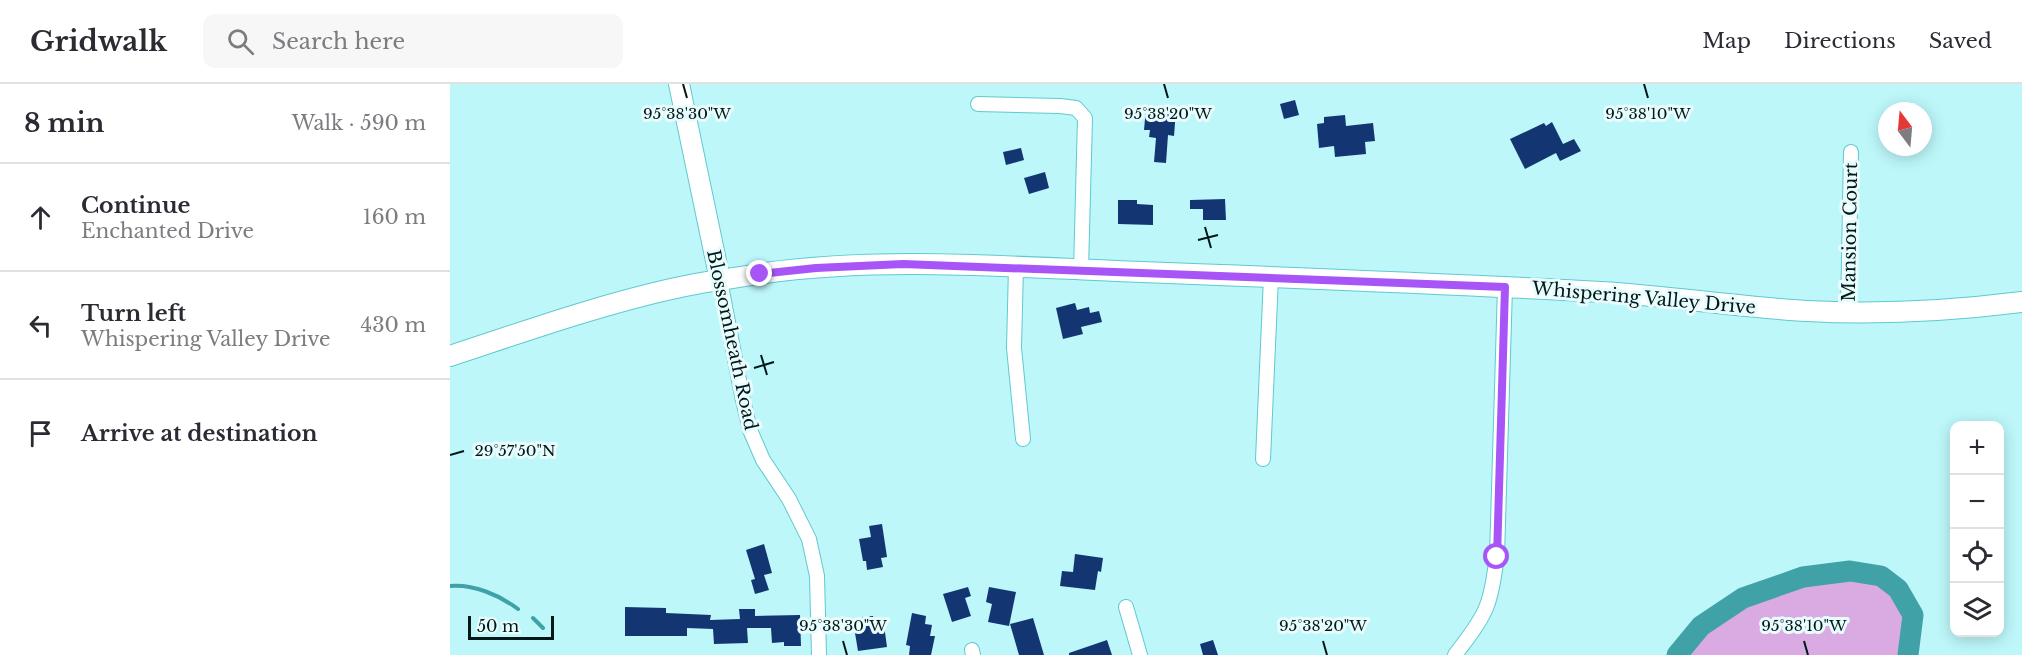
<!DOCTYPE html>
<meta charset="utf-8">
<style>
:root{--surface:#fff;--page:#f7f7f7;--text:#2b2b33;--muted:#7c7c81;--line:#e1e1e2}
body{margin:0;font-family:"Libre Baskerville",serif;background:var(--page);color:var(--text)}
.controls{position:absolute;right:18px;bottom:18px;display:grid;overflow:hidden;border-radius:12px;box-shadow:0 3px 15px #0003}
.controls button{width:54px;height:54px;display:grid;place-items:center;padding:0;border:0;border-bottom:2px solid var(--line);background:var(--surface);color:var(--text);font:30px sans-serif}
.compass{position:absolute;left:1428px;top:18px;width:54px;height:54px;border-radius:50%;background:var(--surface);box-shadow:0 3px 15px #0003;rotate:344deg}
.scale{position:absolute;left:18px;bottom:15px;width:86px;box-sizing:border-box;padding-left:6px;border:3px solid #011718;border-top:0;font-size:16px;line-height:21px;white-space:nowrap;color:#011718;-webkit-text-stroke:4px #e9fcfd;paint-order:stroke}
.stop{position:absolute;width:18px;height:18px;margin:-14px;border:4px solid #a855f7;border-radius:50%;background:#fff}
.stop.end{background:#a855f7;border-color:#fff;box-shadow:0 2px 6px #0008}
.list{margin:0;padding:0;list-style:none}
h2{display:flex;justify-content:space-between;align-items:center;height:78px;margin:0;padding:0 24px;font-size:26px}
h2 small{font-size:20px;font-weight:400;color:var(--muted)}
.list li{display:grid;grid-template-columns:39px 1fr auto;gap:18px;align-items:center;box-sizing:border-box;height:108px;padding:0 24px;border-top:2px solid var(--line)}
.list b{display:block;font-size:22px;white-space:nowrap}
.list p{margin:0;font-size:20px;white-space:nowrap;color:var(--muted)}
.list em{font-size:20px;font-style:normal;color:var(--muted)}
.icon{flex:none;width:33px;height:33px;fill:none;stroke:currentColor;stroke-width:2;stroke-linecap:round;stroke-linejoin:round}
.map{position:relative;flex:none;width:1572px;height:571px;overflow:hidden}
header{display:flex;align-items:center;gap:36px;box-sizing:border-box;height:84px;padding:0 30px;background:var(--surface);border-bottom:2px solid var(--line)}
header strong{font-size:28px}
nav{display:flex;gap:33px;margin-inline-start:auto;font-size:21px}
.search{width:420px;height:54px;background:var(--page);display:flex;align-items:center;gap:15px;box-sizing:border-box;padding:0 21px;border-radius:12px;color:var(--muted);font-size:22px}
main{display:flex}
aside{flex:1;background:var(--surface)}
.map>svg:first-child{display:block}
.green{fill:#daabe3}
.lines{fill:none;stroke-linecap:round;stroke-linejoin:round}
.stream{stroke:#40a2a7;stroke-width:4}
.river{stroke:#40a2a7;stroke-width:21}
.building{fill:#133673}
.street-casing{stroke:#5fc9cf;stroke-width:16}
.secondary-casing{stroke:#5fc9cf;stroke-width:22}
.street{stroke:#fff;stroke-width:14}
.secondary{stroke:#fff;stroke-width:20}
.route{stroke:#a855f7;stroke-width:8}
.ticks{fill:none;stroke:#011718;stroke-width:2}
.labels{text-anchor:middle;dominant-baseline:central;stroke-width:6;stroke-linejoin:round;paint-order:stroke}
.street-label{font-size:18px;fill:#011718;stroke:#e9fcfd}
.ticks-label{font-size:15px;text-anchor:middle;fill:#011718;stroke:#e9fcfd;stroke-width:6;stroke-linejoin:round;paint-order:stroke}
</style>
<header>
<strong>Gridwalk</strong>
<div class="search"><svg class="icon" aria-label="search" viewBox="0 0 24 24"><circle cx="10" cy="10" r="6"/><path d="M15 15l6 6"/></svg>Search here</div>
<nav><a>Map</a><a>Directions</a><a>Saved</a></nav>
</header>
<main>
<aside>
<h2>8 min<small>Walk · 590 m</small></h2>
<ul class="list">
<li><svg class="icon" aria-label="ahead" viewBox="0 0 24 24"><path d="M12 20V5M6 11l6-6 6 6"/></svg><div><b>Continue</b><p>Enchanted Drive</p></div><em>160 m</em></li>
<li><svg class="icon" aria-label="left" viewBox="0 0 24 24"><path d="M17 20v-9H6M10 6l-5 5 5 5"/></svg><div><b>Turn left</b><p>Whispering Valley Drive</p></div><em>430 m</em></li>
<li><svg class="icon" aria-label="arrive" viewBox="0 0 24 24"><path d="M6 21V4h12l-3 4 3 4H6"/></svg><div><b>Arrive at destination</b></div></li>
</ul>
</aside>
<div class="map">
<svg width="1572" height="571" viewBox="0 0 1572 571">
<rect width="100%" height="100%" fill="#bdf7fa"/>
<!-- green -->
<path class="green" d="M1400,487L1431,492L1448,505L1463,531L1458,571H1227L1251,542L1293,514L1353,493Z"/>
<g class="lines">
<!-- stream -->
<path class="stream" d="M0,502C24,500 49,511 68,525
M83,534L93,544"/>
<!-- river -->
<path class="river" d="M1227,571L1251,542L1293,514L1353,493L1400,487L1431,492L1448,505L1463,531L1458,571"/>
</g>
<!-- building -->
<path class="building" d="M845,16L849,31L834,35L830,20Z
M696,24L726,26L724,52L718,51L716,79L704,78L706,54L699,53L700,46H694Z
M895,31L896,42L923,39L925,57L915,58L916,70L885,73L884,62L869,64L867,40L874,39V33Z
M1102,38L1113,60L1124,55L1131,67L1110,77L1106,69L1075,85L1060,55L1094,39L1096,42Z
M571,64L574,76L556,81L553,68Z
M595,88L599,104L579,110L574,94Z
M775,115L776,136H753V125H740V116Z
M668,116H687V120L703,121V141L668,140Z
M625,219L627,226L639,223L640,229L649,227L652,238L631,243L633,250L613,255L606,224Z
M432,440L437,473L431,474L433,483L417,486L416,477H413L409,455L421,453L419,442Z
M314,460L322,489L314,491L319,506L305,510L301,496L305,495L296,466Z
M625,470L653,474L651,488L648,487L645,506L610,502L612,487L623,488Z
M518,503L521,512L515,514L521,532L502,538L493,510Z
M539,503L566,508L559,542L538,538L542,520L536,518Z
M175,523L216,524V529L261,531L260,536L290,535L289,525H305V532L350,531L351,562H334V558L322,559L321,544H297L298,559L264,560L263,545L237,544V552H175Z
M462,529L476,532L475,540L482,541L480,552H485L481,571H459L460,562L456,561Z
M423,532L425,542L434,541L437,563L408,567L405,549L414,548L412,533Z
M583,534L594,571H569L560,540Z
M657,556L662,571H619V569Z
M763,556L768,571H753L750,560Z"/>
<g class="lines">
<defs>
<path id="street" d="M528,20L610,22L626,24L635,34L631,186
M566,183L564,264L573,355
M270,196L292,312L300,346L313,376L339,415L359,455L367,492L369,571
M1398,229L1401,68
M813,375L821,193
M676,523L690,571
M522,566L523,571
M1005,571C1016,556 1029,541 1036,524C1043,508 1044,490 1047,473L1055,203"/>
<path id="secondary" d="M229,0L270,196
M0,272C73,248 146,222 221,205C249,198 279,195 308,190C426,173 546,182 666,187C827,193 989,199 1151,208C1220,212 1288,223 1357,227C1430,231 1500,227 1572,218"/>
</defs>
<!-- street casing -->
<use href="#street" class="street-casing"/>
<!-- secondary casing -->
<use href="#secondary" class="secondary-casing"/>
<!-- street -->
<use href="#street" class="street"/>
<!-- secondary -->
<use href="#secondary" class="secondary"/>
</g>
<g class="lines">
<!-- route -->
<path class="route" d="M310,190L366,184L453,180L1055,203L1047,473"/>
</g>
<!-- ticks -->
<path class="ticks" d="M233,0L237,14M714,0L718,14M1194,0L1198,14M755,143L761,164M748,156L768,151M311,271L317,291M304,284L324,278M0,371L14,367M393,557L397,571M873,557L877,571M1354,557L1358,571"/>
<g class="labels">
<!-- street labels -->
<g class="street-label">
<text transform="translate(1400 148) rotate(-89)">Mansion Court</text>
<text transform="translate(1194 214) rotate(5)">Whispering Valley Drive</text>
<text transform="translate(282 256) rotate(78)">Blossomheath Road</text>
</g>
</g>
<g class="ticks-label">
<text x="237" y="35">95°38'30"W</text>
<text x="718" y="35">95°38'20"W</text>
<text x="1198" y="35">95°38'10"W</text>
<text x="65" y="372">29°57'50"N</text>
<text x="393" y="547">95°38'30"W</text>
<text x="873" y="547">95°38'20"W</text>
<text x="1354" y="547">95°38'10"W</text>
</g>
</svg>
<div class="controls">
<button>+</button>
<button>−</button>
<button><svg class="icon" aria-label="locate" viewBox="0 0 24 24"><circle cx="12" cy="12" r="6"/><path d="M12 2v4M12 18v4M2 12h4M18 12h4"/></svg></button>
<button><svg class="icon" aria-label="layers" viewBox="0 0 24 24"><path d="M12 4l9 5-9 5-9-5zM3 14l9 5 9-5"/></svg></button>
</div>
<svg class="compass" viewBox="-18 -18 36 36"><path d="M0-13l5 13h-10z" fill="#e53935"/><path d="M0 13l5-13h-10z" fill="#7c7c81"/></svg>
<div class="scale">50 m</div>
<div class="stop" style="left:1047px;top:473px"></div>
<div class="stop end" style="left:310px;top:190px"></div>
</div>
</main>
